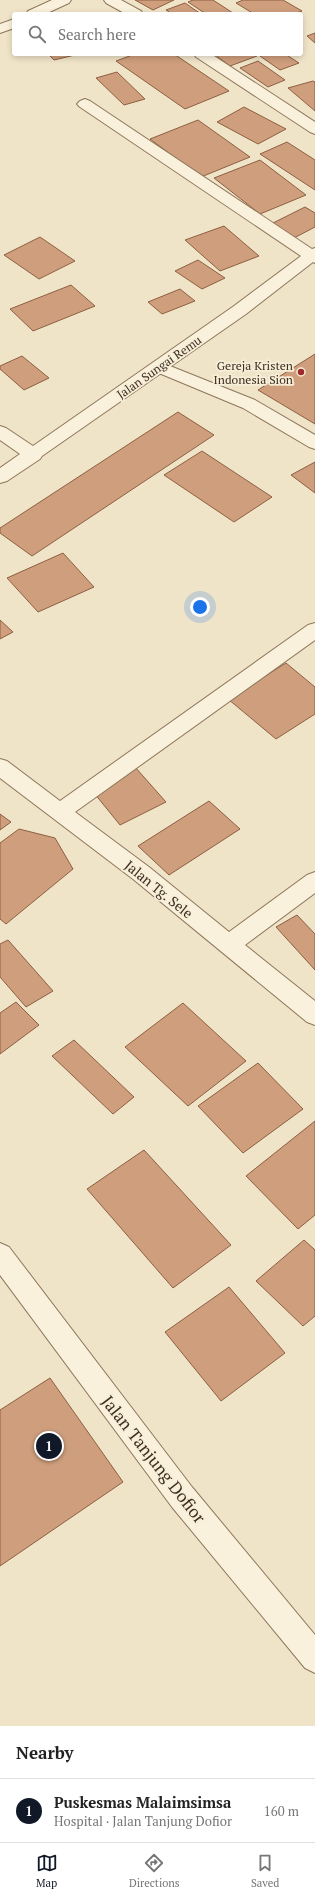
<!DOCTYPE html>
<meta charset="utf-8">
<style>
:root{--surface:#fff;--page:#f2f2f2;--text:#222;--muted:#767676;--line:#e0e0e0;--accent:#111827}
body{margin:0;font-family:"PT Serif",serif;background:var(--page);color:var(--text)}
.you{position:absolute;left:200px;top:607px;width:14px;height:14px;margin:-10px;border:3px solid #fff;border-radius:50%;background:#1a73e8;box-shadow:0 0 0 6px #1a73e833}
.badge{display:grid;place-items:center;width:26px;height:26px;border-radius:50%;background:var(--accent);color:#fff;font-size:13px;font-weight:700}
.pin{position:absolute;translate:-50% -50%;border:2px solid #fff;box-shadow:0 1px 4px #0006}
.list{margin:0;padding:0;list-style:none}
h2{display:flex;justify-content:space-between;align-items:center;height:52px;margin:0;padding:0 16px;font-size:17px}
h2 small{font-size:13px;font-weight:400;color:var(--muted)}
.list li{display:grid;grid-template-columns:26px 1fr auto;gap:12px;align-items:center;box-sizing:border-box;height:64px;padding:0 16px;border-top:1px solid var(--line)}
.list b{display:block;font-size:15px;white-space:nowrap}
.list p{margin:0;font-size:13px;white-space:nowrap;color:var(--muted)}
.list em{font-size:13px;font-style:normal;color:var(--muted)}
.icon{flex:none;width:22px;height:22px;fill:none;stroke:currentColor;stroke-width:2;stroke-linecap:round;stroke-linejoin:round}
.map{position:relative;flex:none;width:315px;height:1726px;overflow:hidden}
.search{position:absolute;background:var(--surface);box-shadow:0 2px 6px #0003;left:12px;right:12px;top:12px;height:44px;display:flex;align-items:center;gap:10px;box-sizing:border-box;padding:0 14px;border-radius:4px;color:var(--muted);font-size:15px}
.sheet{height:116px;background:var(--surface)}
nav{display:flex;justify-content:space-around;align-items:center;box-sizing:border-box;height:56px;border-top:1px solid var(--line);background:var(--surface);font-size:11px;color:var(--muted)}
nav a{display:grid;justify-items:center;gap:2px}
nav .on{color:var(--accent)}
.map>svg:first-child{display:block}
.building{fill:#cf9f7d;stroke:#8d5f41}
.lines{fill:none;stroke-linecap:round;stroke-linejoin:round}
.service-casing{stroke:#8d765c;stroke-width:2}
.minor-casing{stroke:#8d765c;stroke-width:2}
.tertiary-casing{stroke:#8d765c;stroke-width:2}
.service{fill:#faf1dc;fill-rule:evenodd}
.minor{fill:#faf1dc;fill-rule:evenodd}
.tertiary{fill:#faf1dc;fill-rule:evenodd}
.poi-dot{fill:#9e2a2b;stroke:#f7eed8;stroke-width:1.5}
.labels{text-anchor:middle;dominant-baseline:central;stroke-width:3.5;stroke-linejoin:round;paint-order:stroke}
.far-poi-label{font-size:12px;fill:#3d2e20;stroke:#f7eed8;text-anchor:end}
.far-street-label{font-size:12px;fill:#3d2e20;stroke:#f7eed8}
.street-label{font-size:14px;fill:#3d2e20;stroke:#f7eed8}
.near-street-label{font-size:17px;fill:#3d2e20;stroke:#f7eed8}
</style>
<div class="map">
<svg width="315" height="1726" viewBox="0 0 315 1726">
<rect width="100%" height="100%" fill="#f0e4c8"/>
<!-- building -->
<path class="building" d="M135,0H174L153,10Z
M193,0H213L233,13L206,14L188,2Z
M243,0H283L302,11L294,14H254L236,3Z
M185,3L201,14H172L166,10Z
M315,33V43L307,36Z
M48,54H75V55L54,60Z
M135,54H174L229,91L185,109L116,61Z
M214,54H254L257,56L230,66Z
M265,54H285L299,63L280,70L260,56Z
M258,61L285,80L268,87L240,68Z
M117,72L145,99L124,105L96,78Z
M313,81L315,82V111L288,88Z
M244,107L286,129L258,144L217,122Z
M198,120L250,157L201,177L150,139Z
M287,142L315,160V190L260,154Z
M260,160L306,195L260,214L214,178Z
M305,207L315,213V227L292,239L269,225Z
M224,226L259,256L220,271L185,240Z
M40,237L75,261L39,279L4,255Z
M198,260L225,278L202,289L175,271Z
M71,285L95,306L33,331L10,309Z
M180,289L195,301L162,314L148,302Z
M315,354V424L258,390Z
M22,356L49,378L24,390L0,369V366Z
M178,412L214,435L32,556L0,533V528Z
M202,451L272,497L234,522L164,475Z
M315,462V493L291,475Z
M63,553L94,587L38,612L7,578Z
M0,620L13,632L0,639Z
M286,663L315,687V714L276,739L228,699Z
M135,767L166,802L120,825L90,788Z
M209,801L240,829L169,875L138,846Z
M0,814L11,822L0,830Z
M19,829L55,838L73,869L6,924L0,919V843Z
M297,915L315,934V970L276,927Z
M8,940L53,991L26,1007L0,977V944Z
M16,1002L39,1025L0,1054V1013Z
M183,1003L246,1061L188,1106L125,1047Z
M74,1040L134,1097L113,1114L52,1056Z
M258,1063L303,1109L243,1153L198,1106Z
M315,1121V1215L298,1229L246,1176Z
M144,1150L231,1245L173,1288L87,1189Z
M304,1240L315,1250V1316L303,1326L256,1281Z
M229,1287L285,1353L221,1401L165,1332Z
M50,1378L123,1482L0,1566V1410Z"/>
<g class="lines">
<defs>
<path id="service" d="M160,362L255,400L315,435V449L309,447L243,408L154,371L152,367L154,363Z"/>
<path id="minor" d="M52,0H71L69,3L45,14H26L28,11Z
M104,0H121L141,11L143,14H126L106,3Z
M14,19V28L0,33V24Z
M194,54H211L315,122V134L310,132L196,57Z
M85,99L90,101L312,249L315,248V263L313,262L246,314L42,456L40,459L7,481L0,483V468L20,454L0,440V426L6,428L33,446L234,306L301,256L80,107L77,104L80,101Z
M315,623V640L75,812L149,867L229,932L307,875L315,872V893L245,945L315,1001V1025L307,1022L133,879L0,778V759L7,761L60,801L308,625Z"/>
<path id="tertiary" d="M0,1243L9,1247L192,1487L315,1635V1673L305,1668L172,1507L0,1275Z"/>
</defs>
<!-- service casing -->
<use href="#service" class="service-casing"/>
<!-- minor casing -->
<use href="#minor" class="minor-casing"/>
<!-- tertiary casing -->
<use href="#tertiary" class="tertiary-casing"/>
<!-- service -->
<use href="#service" class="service"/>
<!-- minor -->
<use href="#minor" class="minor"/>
<!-- tertiary -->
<use href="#tertiary" class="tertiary"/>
</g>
<!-- markers -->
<circle class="poi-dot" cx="301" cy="372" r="4"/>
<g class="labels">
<!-- far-poi labels -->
<g class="far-poi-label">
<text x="293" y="365">Gereja Kristen<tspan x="293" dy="14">Indonesia Sion</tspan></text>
</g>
<!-- far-street labels -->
<g class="far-street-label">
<text transform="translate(159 367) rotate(-35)">Jalan Sungai Remu</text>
</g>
<!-- street labels -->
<g class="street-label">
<text transform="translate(159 889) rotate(39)">Jalan Tg. Sele</text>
</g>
<!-- near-street labels -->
<g class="near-street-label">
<text transform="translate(154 1459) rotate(52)">Jalan Tanjung Dofior</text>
</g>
</g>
</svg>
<div class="you"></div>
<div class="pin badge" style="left:49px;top:1446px">1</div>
<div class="search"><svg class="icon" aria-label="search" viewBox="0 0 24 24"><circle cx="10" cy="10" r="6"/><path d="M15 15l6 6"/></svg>Search here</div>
</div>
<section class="sheet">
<h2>Nearby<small></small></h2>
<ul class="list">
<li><span class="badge">1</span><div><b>Puskesmas Malaimsimsa</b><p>Hospital · Jalan Tanjung Dofior</p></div><em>160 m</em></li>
</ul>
</section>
<nav>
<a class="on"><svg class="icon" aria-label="map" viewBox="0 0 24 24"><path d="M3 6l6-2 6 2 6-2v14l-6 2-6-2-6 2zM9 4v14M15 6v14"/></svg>Map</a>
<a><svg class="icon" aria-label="directions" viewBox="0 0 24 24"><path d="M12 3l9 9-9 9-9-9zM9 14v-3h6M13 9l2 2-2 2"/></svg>Directions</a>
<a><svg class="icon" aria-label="saved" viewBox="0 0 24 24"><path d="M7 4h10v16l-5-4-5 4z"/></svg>Saved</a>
</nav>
